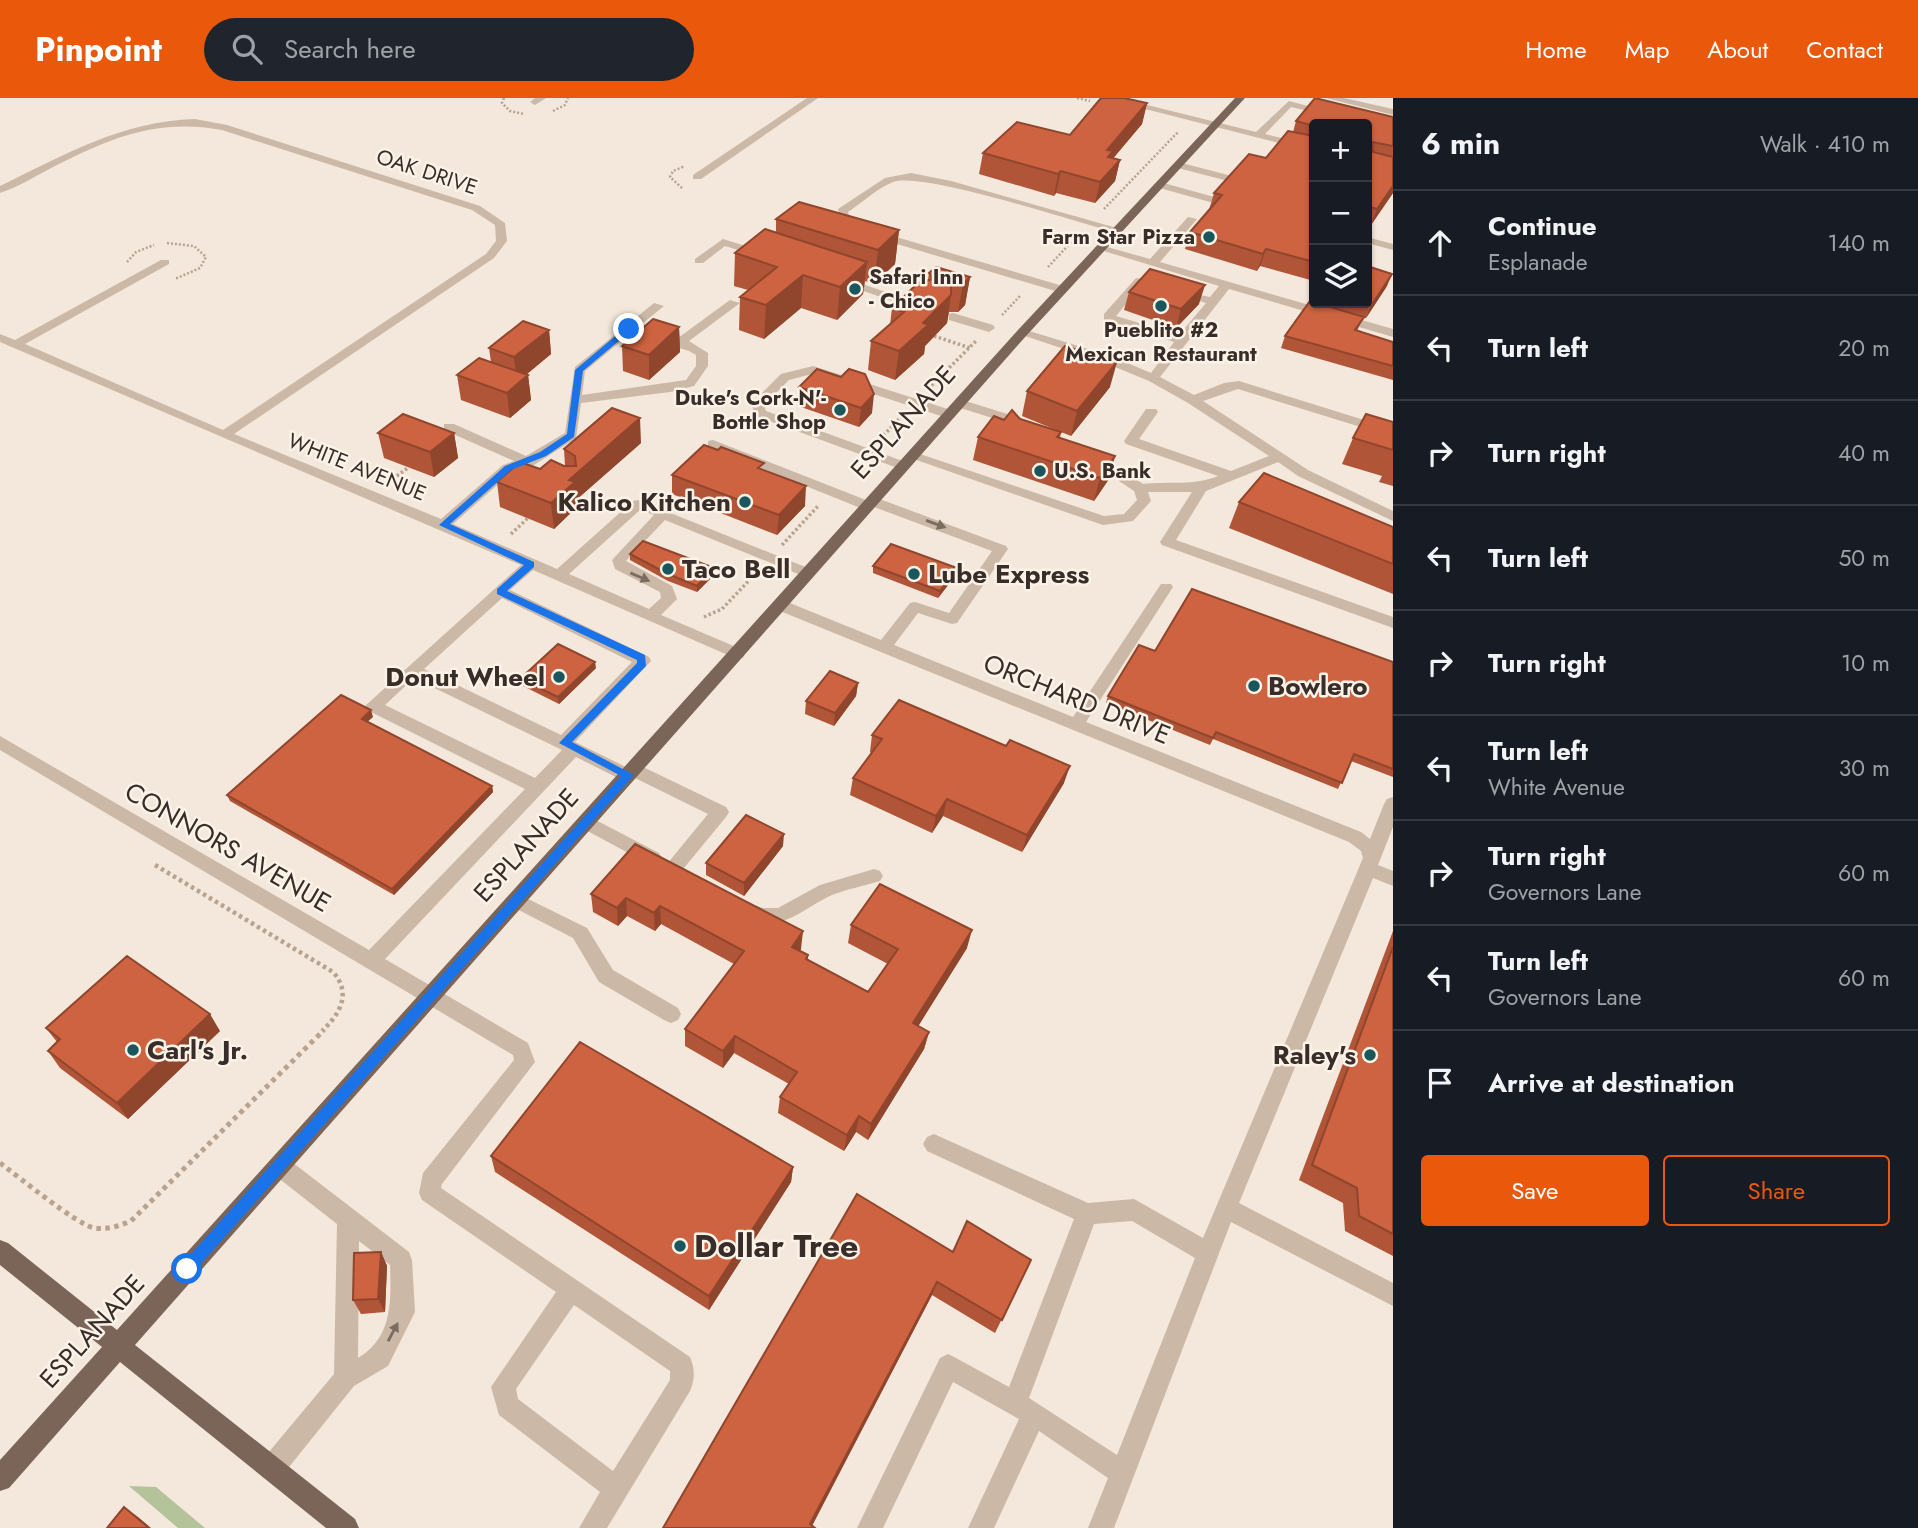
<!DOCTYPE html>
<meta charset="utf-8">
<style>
:root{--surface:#171b24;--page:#20242c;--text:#f1f3f6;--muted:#9ea1a6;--line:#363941;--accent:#ea580c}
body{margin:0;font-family:Jost,sans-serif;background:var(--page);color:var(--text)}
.controls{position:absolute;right:21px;top:21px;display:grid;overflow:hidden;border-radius:7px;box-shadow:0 2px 5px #0004}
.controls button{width:63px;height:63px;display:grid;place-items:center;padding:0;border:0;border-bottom:2px solid var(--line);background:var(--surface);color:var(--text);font:35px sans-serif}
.stop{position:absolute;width:21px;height:21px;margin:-16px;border:5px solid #1a73e8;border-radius:50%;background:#fff}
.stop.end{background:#1a73e8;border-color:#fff;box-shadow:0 2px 7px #0008}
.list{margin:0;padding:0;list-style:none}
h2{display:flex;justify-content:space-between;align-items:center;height:91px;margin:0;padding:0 28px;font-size:30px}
h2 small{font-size:23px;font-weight:400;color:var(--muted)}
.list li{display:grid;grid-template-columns:46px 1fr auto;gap:21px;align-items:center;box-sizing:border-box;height:105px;padding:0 28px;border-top:2px solid var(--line)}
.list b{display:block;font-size:26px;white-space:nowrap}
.list p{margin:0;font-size:23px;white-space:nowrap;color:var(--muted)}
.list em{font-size:23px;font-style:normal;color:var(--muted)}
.actions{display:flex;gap:14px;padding:21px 28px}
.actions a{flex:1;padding:16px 0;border:2px solid var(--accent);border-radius:7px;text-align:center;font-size:24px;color:var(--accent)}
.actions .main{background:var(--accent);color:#fff}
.icon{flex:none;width:38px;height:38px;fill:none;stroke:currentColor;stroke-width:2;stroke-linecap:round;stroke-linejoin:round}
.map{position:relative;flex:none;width:1393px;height:1430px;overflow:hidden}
header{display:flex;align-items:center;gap:42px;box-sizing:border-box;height:98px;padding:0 35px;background:var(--accent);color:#fff}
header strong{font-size:33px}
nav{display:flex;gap:38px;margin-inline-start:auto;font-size:24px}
.search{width:490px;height:63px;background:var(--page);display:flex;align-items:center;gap:18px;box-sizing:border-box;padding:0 24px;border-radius:38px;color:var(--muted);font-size:26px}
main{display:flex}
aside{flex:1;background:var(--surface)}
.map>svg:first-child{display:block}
.green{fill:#b5c39a}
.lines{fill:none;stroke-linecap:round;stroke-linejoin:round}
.path-far3{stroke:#b8a290;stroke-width:2.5;stroke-dasharray:2 2;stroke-linecap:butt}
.path-far2{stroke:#b8a290;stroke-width:3.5;stroke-dasharray:2.5 2.5;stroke-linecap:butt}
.path-far1{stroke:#b8a290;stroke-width:4.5;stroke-dasharray:3.5 3.5;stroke-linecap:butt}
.path{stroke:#b8a290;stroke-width:5;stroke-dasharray:4.5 4.5;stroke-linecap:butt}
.minor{fill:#ccb8a6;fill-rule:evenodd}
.major{fill:#7b6458;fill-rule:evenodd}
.wall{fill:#b05537}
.shaded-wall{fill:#90452d}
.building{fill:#cd6340;stroke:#90452d;stroke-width:2}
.oneway{fill:#7b6c61}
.route{fill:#1a73e8}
.poi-dot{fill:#1a575c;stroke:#fbf2e8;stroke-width:2.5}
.labels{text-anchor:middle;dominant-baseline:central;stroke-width:5;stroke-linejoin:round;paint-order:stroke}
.far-street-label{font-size:21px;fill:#382d28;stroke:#fbf2e8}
.far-poi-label{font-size:21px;font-weight:bold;fill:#382d28;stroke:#fbf2e8;text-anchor:end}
.street-label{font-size:26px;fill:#382d28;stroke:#fbf2e8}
.poi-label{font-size:26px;font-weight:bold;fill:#382d28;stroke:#fbf2e8;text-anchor:start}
.near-poi-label{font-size:32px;font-weight:bold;fill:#382d28;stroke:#fbf2e8;text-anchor:start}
</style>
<header>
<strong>Pinpoint</strong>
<div class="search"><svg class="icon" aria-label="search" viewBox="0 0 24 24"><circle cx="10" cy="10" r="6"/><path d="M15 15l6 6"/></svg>Search here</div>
<nav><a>Home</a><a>Map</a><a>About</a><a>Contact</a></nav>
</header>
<main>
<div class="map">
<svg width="1393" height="1430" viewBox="0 0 1393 1430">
<rect width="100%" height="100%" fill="#f3e8db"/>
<!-- green -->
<path class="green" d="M129,1388L156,1389L205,1430H178Z"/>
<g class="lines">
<!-- path-far3 -->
<path class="path-far3" d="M504,0L502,5L510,13L524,16
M1077,0L1090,3
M553,13L565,7L568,0
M682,90L670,79L673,73L685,68
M1104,111L1178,34
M167,145L194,148L206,159L200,170L175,181
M127,164L136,154L154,147
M1048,169L1078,137
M1002,217L1020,198
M934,238L938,239"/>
<!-- path-far2 -->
<path class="path-far2" d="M934,238L970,250
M928,291L976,243
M880,341L900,320
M389,384L409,369
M511,436L528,420
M782,447L819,407
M704,519L722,511L757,474"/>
<!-- path-far1 -->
<path class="path-far1" d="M155,767L333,874C352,895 340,916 322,933"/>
<!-- path -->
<path class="path" d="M0,1065C19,1079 76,1126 94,1130C107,1132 119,1128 131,1123L324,932"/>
<!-- minor -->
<path class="minor" d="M535,0H546L535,7L530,4Z
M807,0H818L701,81H693V77Z
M1102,0H1119L1256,34L1289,3L1334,15L1329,18L1291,9L1265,36L1314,48V54Z
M1326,0H1344L1393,11V17Z
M195,21L227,27L480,108L505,125L507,143L494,160L234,336L441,421L503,367L514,363L444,332V326H454L526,358L565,335L575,269L654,205L664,208L638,229L678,240L730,202L740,205L689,243L708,255V268L694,288L670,294L581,305L576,340L534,367L513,373L453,426L557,471L633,403L638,402L813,472L815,475L813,478H803L665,422L626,463L672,488L677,501L661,517L743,552L745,556L743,560L737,561L533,472L510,492L649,559L651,563L575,644L626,669L633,665L639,667L726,709L729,714L726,719L679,776L673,778L667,776L664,771L667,766L708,716L635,680L628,683L622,682L576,659L385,861L528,945L535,964L442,1086L441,1090L690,1259C695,1270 695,1282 690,1293L607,1430H579L600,1394L499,1317L491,1289L556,1194L422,1102L419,1095L423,1075L514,962L513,957L0,652V638L369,852L525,691L367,612L365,608L521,467L0,244V236L15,242L161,162H169V166L25,246L223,332L486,156L496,143L495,127L472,112L222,32C157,20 110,40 53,69C36,78 18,89 0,95V88C64,57 122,23 195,21ZM631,235L689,253L696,257V268L686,282L582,297L585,273ZM640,412L654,417L612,462L615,471L660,494L661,500L649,511L569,476ZM502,500L632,564L561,637L424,571ZM414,580L562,652L535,680L385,607ZM574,1207L670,1273V1282L613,1373L518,1301L516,1291Z
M1178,64L1232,78L1233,80L1228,83L1174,69L1173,67Z
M911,75L951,83L1124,132L1118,135C1077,125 924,73 893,84C877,90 862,105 848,114L852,126L1066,189V193L1062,195L843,130L838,111L885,80Z
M1160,84L1214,99L1215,101L1210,104L1156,89V85Z
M1188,119L1197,121L1160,164L1393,231V239L1229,191L1160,279L1194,297L1224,285L1239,283L1393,331V339L1238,291L1203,303L1308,372L1393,413V423L1298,378L1278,364L1206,393L1176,442L1393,519V530L1162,447L1160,444L1192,394H1148L1151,403L1133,423L1103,427L905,358L912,354L917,355L1104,418L1124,416L1137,402L1134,393L1086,361V355H1096L1143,386C1169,383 1194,388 1218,378L1126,346L1124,343L1146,311H1156L1158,314L1139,341L1231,373L1269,358L1188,305L1149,283L1103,264L1016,235L1026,232L1111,258L1151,275L1174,244L1104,222V216L1136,180L1150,182V186L1142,187L1116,218L1179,237L1206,205L1175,196V192L1210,199L1219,188L1094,150L1100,147L1150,161Z
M1367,139L1393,146V152L1367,145Z
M723,141L768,155L770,157L764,160L725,148L703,165H695V161Z
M840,181H848L926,208L916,211L840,185Z
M953,215L993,227L995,230L989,234L949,222V216Z
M813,268L954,313L956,316L949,320L944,319L812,276L789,282L764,307L766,313L908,365L910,368L903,372L756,318L751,306L781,276Z
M959,301L1033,324L1035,327L1028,331L954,308L953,305Z
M713,342L866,402L872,399L877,400L1006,448L1008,451L957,525L952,526L918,515L894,547L1073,619L1161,486H1171L1173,489L1086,624L1361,734L1370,741L1384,706L1387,701L1393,699V729L1378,767L1393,773V788L1373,780L1239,1105L1393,1185V1208L1231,1124L1114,1430H1088L1108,1380L1039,1333L994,1430H968L1019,1321L953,1284L883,1430H857L940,1260L948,1256L956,1260L1009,1289L1074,1121L927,1053L923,1046L927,1039L934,1036L1088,1105L1134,1101L1203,1140L1363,760L1361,753L1349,744L775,511L772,507L775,503H785L881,542L910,505L915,504L949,515L992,453L874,409L868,412L863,411L708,349V343ZM1132,1123L1195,1160L1117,1357L1029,1300L1094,1126Z
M586,717L659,755L662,760L659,765H647L580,729L577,724L580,719Z
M874,771L880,773L883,778L880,783C864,788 847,791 832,797C797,813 786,835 744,819L742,814L744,809L751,806L763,810H778L820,787Z
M516,795L587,830L613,872L678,910L681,916L678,922L671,925L664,922L599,884L573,840L509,807L507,802L509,797Z
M280,1058L288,1061L409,1154L412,1162L415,1214L388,1268L354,1288L281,1379L272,1382L263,1379L260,1370L263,1361L334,1276L337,1126L272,1075L269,1068L272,1061ZM359,1143L390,1167C391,1203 393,1239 358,1260Z"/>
<!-- major -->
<path class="major" d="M1235,0H1245L1026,238L135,1247L355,1421L359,1430H326L120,1264L9,1390L0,1393V1362L102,1249L0,1167V1142L8,1145L117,1232L1018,232Z"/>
</g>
<!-- wall -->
<path class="wall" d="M1147,5L1142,26L1113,60L1120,62L1115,83L1095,105L1056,95L1054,98L979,76L983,55L1070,37Z
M1393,19V95L1371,127L1367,126V26H1314V183L1260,168L1257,173L1185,151L1190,134L1209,112L1214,95L1266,60L1293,34L1296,23Z
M776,121L899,132L895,166L874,186L865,183L863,196L837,222L801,210L764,241L739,232L740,199L748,192L734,188L735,155L776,135Z
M929,175L970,179L965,207L958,214H949L947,225L925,248L924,256L895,282L868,272L871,243L890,227L892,210L928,182Z
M1387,188L1366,220H1363L1357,233L1393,244V282L1281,250L1285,238L1313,204L1314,200V205H1367Z
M1129,194L1199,206L1176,230L1124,212Z
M679,229L680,254L649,282L623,273L622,248Z
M549,232L551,256L526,277H528L531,302L510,320L461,302L457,277L491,264L489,250Z
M841,279L872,315L859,329L798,308L799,289Z
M1110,289L1071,338L1061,334L1060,340L1115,358L1109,381L1094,403L973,362L978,339L1004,322L1020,321L1061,334L1022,318L1027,293Z
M1393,324V388L1379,384L1382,378L1342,366L1353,340Z
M378,335H454L458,360L434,379L384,360Z
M641,345L576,402L577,409L554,431L500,409L497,384L540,371L565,368L564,351Z
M763,372L805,408L777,437L672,396V377Z
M1239,404L1393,429V496L1229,430Z
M630,456L714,470V477L697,494L668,483L630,462Z
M873,468L957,470L956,477L938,500L873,475Z
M1155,553L1393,564V679L1351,663L1338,691L1213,641L1210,647L1106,605L1108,598Z
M596,570L559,606L521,587L520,581Z
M858,585L856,598L834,628L805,616L806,603Z
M373,619L367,624L492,688L493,694L394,797L230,703L227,697Z
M872,637L1064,685L1022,754L943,718L932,735L850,697L853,680L871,655L870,654Z
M635,746L801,851L800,853L808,857V862L868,894L888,866L848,845L851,827L967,850L918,928L929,934L924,951L868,1042L856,1034L844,1053L778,1015L780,999L789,986L734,955L723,970L685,948V931L734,866L661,826L655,833L627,818L618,828L593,814L591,796Z
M783,748L744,798L706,777V765Z
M1393,833V1158L1345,1133L1343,1105L1299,1082Z
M46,930L220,933L128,1021L60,970L48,953L57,944Z
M491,1058L793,1069L791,1084L709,1212L495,1074Z
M381,1154L387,1168L385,1214L361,1216L353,1202Z
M953,1154L1031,1162L995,1235L932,1197L812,1427L663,1430Z"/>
<!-- shaded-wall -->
<path class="shaded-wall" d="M1147,5L1142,26L1111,63L1108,75L1107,52Z
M1120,62L1115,83L1095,105L1100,84Z
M1061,73L1056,95L1054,98L1058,76Z
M1393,88V95L1371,127L1377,111Z
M899,132L895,166L874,186L878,152Z
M1266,151L1260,168L1257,173L1263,156Z
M867,164L863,196L837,222L840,189Z
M1392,176L1387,188L1366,220L1371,208Z
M803,177L801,210L764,241L766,207Z
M970,179L965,207L958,214L963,186Z
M1205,187L1199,206L1176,230L1181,211Z
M951,197L947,225L925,248L924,256L895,282L899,253L923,225Z
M679,229L680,254L649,282V257Z
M549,232L551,256L517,284L514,259Z
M1117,264L1110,289L1071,338L1077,313Z
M528,277L531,302L510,320L507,295Z
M874,296L872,315L859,329L861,310Z
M640,320L641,345L576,402L577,409L554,431L551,405L569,382Z
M454,335L458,360L434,379L430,354Z
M1115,358L1109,381L1094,403L1100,380Z
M806,388L805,408L777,437L779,417Z
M714,470V477L697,494V488Z
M957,470L956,477L938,500L940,493Z
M595,564L596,570L559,606L558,599Z
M858,585L856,598L834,628L835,615Z
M371,612L373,619L363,627L362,621Z
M1070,668L1064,685L1022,754L1027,737Z
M492,688L493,694L394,797L392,791Z
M947,701L943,718L932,735L936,718Z
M784,736L783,748L744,798V785Z
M626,800L627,818L618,828L617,810Z
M660,808L661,826L655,833L654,815Z
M972,832L967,850L909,943L913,925Z
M803,833L801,851L790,866L792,849Z
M210,916L220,933L128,1021L117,1005Z
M929,934L924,951L868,1042L871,1026Z
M735,938L734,955L723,970V953Z
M859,1018L856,1034L844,1053L847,1037Z
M793,1069L791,1084L709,1212V1198Z
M381,1154L387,1168L385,1214L378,1201Z
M937,1184L932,1197L811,1430L810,1426Z
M124,1409L138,1419L151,1430H149Z"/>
<!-- building -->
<path class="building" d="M1101,0H1124L1147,5L1107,52L1113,53L1108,59L1120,62L1100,84L1061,73L1058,76L983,55L1017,24L1070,37Z
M1315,0L1393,19V48L1372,44L1373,54L1393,59V88L1377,111L1370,109L1367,113V26H1314V28L1296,23Z
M1288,33L1314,38V164L1266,151L1263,156L1190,134L1222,97L1214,95L1249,56L1266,60Z
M799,104L899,132L878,152L776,121Z
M765,131L867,164L840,189L803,177L766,207L740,199L777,169L735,155Z
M1367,168L1392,176L1371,208L1360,205H1367Z
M936,169L970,179L963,186H951V197L923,225L928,227L899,253L871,243L904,214L892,210L918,185L933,181L929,175Z
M1150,171L1205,187L1181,211L1129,194Z
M1310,203L1364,219L1355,232L1393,244V268L1285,238Z
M653,221L679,229L649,257L622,248Z
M523,223L549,232L514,259L489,250Z
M1065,248L1117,264L1077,313L1027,293Z
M479,260L528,277L507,295L457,277Z
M817,271L841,279L849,271L865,276L874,296L861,310L799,289Z
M612,310L640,320L569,382L575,384L551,405L497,384L520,364L540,371L551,362L564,368H576L575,358L564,351Z
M1012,312L1020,321L1061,334L1057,339L1115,358L1100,380L978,339L994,318L1004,322Z
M403,316L454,335L430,354L378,335Z
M1366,316L1393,324V352L1353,340Z
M704,347L718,352L721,349L764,365L758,370L806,388L779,417L672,377Z
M1264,375L1393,429V466L1239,404Z
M643,443L714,470L697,488L668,476L630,456Z
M891,446L957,470L940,493L873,468Z
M1192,491L1393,564V671L1354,656L1342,685L1216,634L1213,640L1108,598L1139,547L1155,553Z
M558,546L595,564L558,599L520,581Z
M830,573L858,585L835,615L806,603Z
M341,597L371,612L362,621L492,688L392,791L227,697Z
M899,602L1006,648L1010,642L1070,668L1027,737L947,701L936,718L853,680L882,641L872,637Z
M746,717L784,736L744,785L706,765Z
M635,746L803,833L792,849L808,857L806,861L868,894L898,851L851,827L880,786L972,832L913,925L929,934L871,1026L859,1018L847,1037L780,999L797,974L735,938L723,953L685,931L744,853L660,808L654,815L626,800L617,810L591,796Z
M1393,849V1136L1359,1118L1357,1090L1312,1067Z
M127,858L210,916L117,1005L48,953L60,941L46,930Z
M580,944L793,1069L709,1198L491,1058Z
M857,1096L953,1154L967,1123L1031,1162L1002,1222L937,1184L810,1426L815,1430H663Z
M381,1154L378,1201L353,1202L354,1155Z
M124,1409L149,1430H107Z"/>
<!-- one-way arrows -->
<defs><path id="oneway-solid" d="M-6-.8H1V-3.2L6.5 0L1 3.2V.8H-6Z" transform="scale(1.75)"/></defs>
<g class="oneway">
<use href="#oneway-solid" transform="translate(936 426) rotate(20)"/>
<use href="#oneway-solid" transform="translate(640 479) rotate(23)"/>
<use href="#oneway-solid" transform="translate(393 1234) rotate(-62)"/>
</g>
<!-- route -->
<path class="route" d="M626,229L633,231L583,273L574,339L546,358L511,372L450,426L534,464V469L507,493L645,557L646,568L572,644L634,677L192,1176L187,1178L182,1176L180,1171L182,1166L621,678L559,645L637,565V562L497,496V491L524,467L439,427L505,368L540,354L567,336L575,272Z"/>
<!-- markers -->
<g class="poi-dot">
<circle cx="1209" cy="139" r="7"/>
<circle cx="855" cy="191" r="7"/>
<circle cx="1161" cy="208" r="7"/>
<circle cx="840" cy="312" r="7"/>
<circle cx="1040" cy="373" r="7"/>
<circle cx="745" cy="404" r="7"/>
<circle cx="668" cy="471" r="7"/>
<circle cx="914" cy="476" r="7"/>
<circle cx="559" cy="579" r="7"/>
<circle cx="1254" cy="588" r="7"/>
<circle cx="133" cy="952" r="7"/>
<circle cx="1370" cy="957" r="7"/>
<circle cx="680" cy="1148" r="7"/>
</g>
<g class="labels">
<!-- far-street labels -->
<g class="far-street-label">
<text transform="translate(427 74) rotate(18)">OAK DRIVE</text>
<text transform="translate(357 369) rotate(22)">WHITE AVENUE</text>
</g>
<!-- far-poi labels -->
<g class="far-poi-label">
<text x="1195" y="139">Farm Star Pizza</text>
<text x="869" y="179" text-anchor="start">Safari Inn<tspan x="869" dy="24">- Chico</tspan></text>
<text x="1161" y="232" text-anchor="middle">Pueblito #2<tspan x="1161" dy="24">Mexican Restaurant</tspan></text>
<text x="826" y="300">Duke's Cork-N'-<tspan x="826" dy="24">Bottle Shop</tspan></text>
<text x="1054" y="373" text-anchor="start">U.S. Bank</text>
</g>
<!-- street labels -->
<g class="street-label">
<text transform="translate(903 324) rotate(-48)">ESPLANADE</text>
<text transform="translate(1077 601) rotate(22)">ORCHARD DRIVE</text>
<text transform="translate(526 747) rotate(-48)">ESPLANADE</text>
<text transform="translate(228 749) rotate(30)">CONNORS AVENUE</text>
<text transform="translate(92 1233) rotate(-48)">ESPLANADE</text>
</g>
<!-- poi labels -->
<g class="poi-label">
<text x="731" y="404" text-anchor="end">Kalico Kitchen</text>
<text x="682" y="471">Taco Bell</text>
<text x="928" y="476">Lube Express</text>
<text x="545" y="579" text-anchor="end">Donut Wheel</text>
<text x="1268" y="588">Bowlero</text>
<text x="147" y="952">Carl's Jr.</text>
<text x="1356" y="957" text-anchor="end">Raley's</text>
</g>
<!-- near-poi labels -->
<g class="near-poi-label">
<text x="694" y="1148">Dollar Tree</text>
</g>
</g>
</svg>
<div class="controls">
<button>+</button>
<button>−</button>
<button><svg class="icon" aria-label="layers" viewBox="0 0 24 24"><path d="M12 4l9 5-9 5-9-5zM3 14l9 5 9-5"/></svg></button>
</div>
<div class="stop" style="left:187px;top:1171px"></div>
<div class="stop end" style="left:629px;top:231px"></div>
</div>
<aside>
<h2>6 min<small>Walk · 410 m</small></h2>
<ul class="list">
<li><svg class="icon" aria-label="ahead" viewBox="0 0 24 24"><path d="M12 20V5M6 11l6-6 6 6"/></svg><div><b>Continue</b><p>Esplanade</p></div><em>140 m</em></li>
<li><svg class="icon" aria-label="left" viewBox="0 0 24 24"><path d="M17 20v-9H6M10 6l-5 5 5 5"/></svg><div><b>Turn left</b></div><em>20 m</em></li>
<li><svg class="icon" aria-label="right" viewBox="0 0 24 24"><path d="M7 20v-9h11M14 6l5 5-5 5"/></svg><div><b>Turn right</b></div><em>40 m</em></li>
<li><svg class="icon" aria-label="left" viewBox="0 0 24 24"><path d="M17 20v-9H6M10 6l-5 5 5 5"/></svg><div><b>Turn left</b></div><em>50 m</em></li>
<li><svg class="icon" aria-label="right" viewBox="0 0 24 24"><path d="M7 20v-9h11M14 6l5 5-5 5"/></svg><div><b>Turn right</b></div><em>10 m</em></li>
<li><svg class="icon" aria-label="left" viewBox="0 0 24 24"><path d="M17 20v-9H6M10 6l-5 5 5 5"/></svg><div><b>Turn left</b><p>White Avenue</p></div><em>30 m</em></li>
<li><svg class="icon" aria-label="right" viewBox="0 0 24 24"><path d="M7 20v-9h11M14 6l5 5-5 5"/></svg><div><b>Turn right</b><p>Governors Lane</p></div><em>60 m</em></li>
<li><svg class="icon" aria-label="left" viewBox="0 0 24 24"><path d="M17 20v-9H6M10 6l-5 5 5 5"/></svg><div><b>Turn left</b><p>Governors Lane</p></div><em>60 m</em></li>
<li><svg class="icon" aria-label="arrive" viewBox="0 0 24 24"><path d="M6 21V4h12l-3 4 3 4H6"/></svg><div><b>Arrive at destination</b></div></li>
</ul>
<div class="actions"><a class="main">Save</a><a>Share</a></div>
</aside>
</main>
